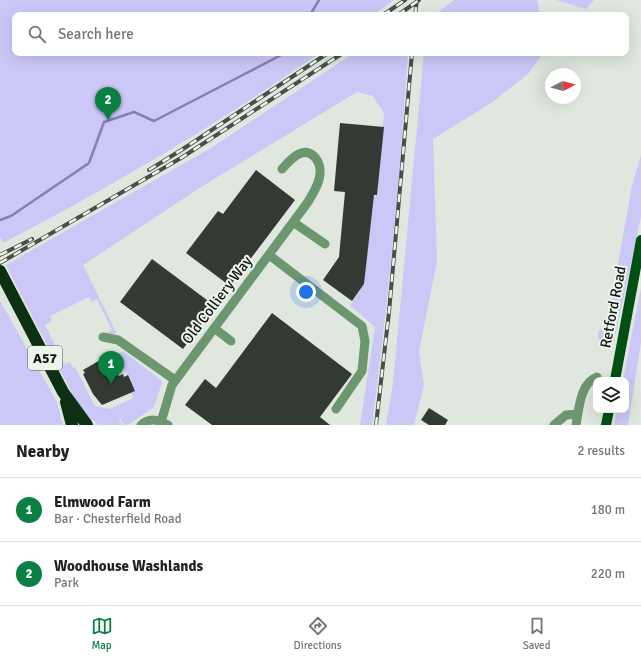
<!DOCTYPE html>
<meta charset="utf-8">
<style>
:root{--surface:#fff;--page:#f2f2f2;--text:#222;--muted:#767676;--line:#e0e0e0;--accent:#0b8043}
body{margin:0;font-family:Signika,sans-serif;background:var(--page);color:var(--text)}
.controls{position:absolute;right:12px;bottom:12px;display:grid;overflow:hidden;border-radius:8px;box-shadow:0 4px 16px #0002}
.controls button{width:36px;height:36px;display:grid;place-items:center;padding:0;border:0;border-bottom:1px solid var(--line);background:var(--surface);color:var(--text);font:20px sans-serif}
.compass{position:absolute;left:545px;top:68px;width:36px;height:36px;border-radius:50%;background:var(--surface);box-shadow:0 4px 16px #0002;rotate:83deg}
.you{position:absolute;left:306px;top:292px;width:14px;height:14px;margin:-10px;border:3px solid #fff;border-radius:50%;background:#1a73e8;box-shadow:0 0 0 6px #1a73e833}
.badge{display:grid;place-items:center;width:26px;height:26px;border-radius:50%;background:var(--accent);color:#fff;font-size:13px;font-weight:700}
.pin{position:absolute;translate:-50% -33px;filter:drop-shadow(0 1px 2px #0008)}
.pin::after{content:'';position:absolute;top:21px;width:14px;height:12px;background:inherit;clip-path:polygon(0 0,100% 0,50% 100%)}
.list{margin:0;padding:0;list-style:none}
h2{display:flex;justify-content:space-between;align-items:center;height:52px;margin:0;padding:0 16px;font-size:17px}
h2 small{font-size:13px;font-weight:400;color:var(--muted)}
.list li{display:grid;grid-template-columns:26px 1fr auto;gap:12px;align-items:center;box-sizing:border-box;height:64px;padding:0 16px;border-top:1px solid var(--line)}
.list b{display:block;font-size:15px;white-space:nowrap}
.list p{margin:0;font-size:13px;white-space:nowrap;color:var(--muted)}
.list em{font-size:13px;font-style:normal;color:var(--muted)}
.icon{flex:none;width:22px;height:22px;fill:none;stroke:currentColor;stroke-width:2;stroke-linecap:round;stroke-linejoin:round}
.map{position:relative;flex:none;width:641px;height:425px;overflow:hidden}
.search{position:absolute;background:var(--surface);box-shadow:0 4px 16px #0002;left:12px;right:12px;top:12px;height:44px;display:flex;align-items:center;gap:10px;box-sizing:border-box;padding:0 14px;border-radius:8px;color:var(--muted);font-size:15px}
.sheet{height:180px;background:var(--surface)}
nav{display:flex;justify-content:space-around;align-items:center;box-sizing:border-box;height:56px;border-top:1px solid var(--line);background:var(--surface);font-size:11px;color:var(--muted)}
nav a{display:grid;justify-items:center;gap:2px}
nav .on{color:var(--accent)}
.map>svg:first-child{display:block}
.green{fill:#cbc8f8}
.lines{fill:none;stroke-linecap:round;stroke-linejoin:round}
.stream{stroke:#8480b4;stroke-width:2.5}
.building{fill:#333a33}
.minor{stroke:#6c966e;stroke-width:9}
.major{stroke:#014f15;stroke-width:10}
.highway{stroke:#0e3012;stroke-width:12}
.rail-casing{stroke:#494e49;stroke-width:4}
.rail{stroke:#ecf5ec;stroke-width:2.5;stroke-dasharray:8;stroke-linecap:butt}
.labels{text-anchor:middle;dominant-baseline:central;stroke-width:4;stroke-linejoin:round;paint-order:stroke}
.shield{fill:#ecf5ec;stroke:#535853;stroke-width:1}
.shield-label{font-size:14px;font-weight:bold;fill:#111411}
.street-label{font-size:15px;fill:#111411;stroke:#ecf5ec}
</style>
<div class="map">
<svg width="641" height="425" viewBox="0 0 641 425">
<rect width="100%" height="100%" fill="#dfe7df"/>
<!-- green -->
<path class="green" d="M0,0H394L373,15H15V53H319C219,124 112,186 3,243L0,237Z
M454,0H537L540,15H434Z
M556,0H594L586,9Z
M354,53H408C400,177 388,302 372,425H360L375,327L350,305L364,284L373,199L377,195L384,113L373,96L357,92L198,189L83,265L116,332L115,335L112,336L107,333L112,330L97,299L92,302L89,297L50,316L52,321L45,325L64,364L70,362L73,368L75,367L95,406L110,409L133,398L131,393L135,391L117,354L123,351L161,380L162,383L154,407L128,425H124L120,418L119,419L122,425H98L93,420L89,421L80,409L6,265L211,148Z
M424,53H543L529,73L494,101L433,139L437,261L419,351L424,386L414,425H386L393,383Z
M641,155V217L614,341L599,348L598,332L608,321L632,185Z
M641,288V342L628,425H614L617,410H626V380H623Z
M0,301L57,402L63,425H0Z"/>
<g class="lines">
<!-- stream -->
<path class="stream" d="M310,15L319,0
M0,220L11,216L89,163L104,122L134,112L154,121L285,53"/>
</g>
<!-- building -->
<path class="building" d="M340,123L384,127L377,195H374L364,284L352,301L323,280L339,257L345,192L334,191Z
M256,170L295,200L230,286L186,253L218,211L223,214Z
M152,259L215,306L183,349L120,302Z
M272,313L352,374L320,417L330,425H212L185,405L205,379L216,388Z
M109,355L119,376L123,374L124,377L128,375L135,391L102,405L93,394L83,374L85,373L83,370Z
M429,408L448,420L445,425H429L421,420Z"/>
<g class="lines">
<!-- minor -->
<path class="minor" d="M293,222L325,244
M269,255L362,326L365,341L362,371L336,409
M214,328L231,341
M103,337L118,340L175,380
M161,422L172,385L308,202C313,193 320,183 320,173C321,161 311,148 299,154C292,157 287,164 282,169
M141,425C150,417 158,420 168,425
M554,425L566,415L578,414
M576,425C579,409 580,383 597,377"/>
<!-- major -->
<path class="major" d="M615,380L641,240
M606,425L609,410"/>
<!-- highway -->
<path class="highway" d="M0,271L63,392L87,425
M66,402L72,425"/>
<defs>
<path id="rail" d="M383,15L405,0
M398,15L419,0
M415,15L417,0
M149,170L183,149L328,53
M0,255L32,239
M0,263L181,158L343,53
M376,425L389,312L412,53"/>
</defs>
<!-- rail casing -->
<use href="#rail" class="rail-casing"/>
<!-- rail -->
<use href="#rail" class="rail"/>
</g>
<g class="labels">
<!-- shield labels -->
<rect class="shield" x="28" y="346" width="34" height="24" rx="3"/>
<g class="shield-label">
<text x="45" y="358">A57</text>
</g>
<!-- street labels -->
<g class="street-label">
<text transform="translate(217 300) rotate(-53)">Old Colliery Way</text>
<text transform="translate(613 307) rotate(-79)">Retford Road</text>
</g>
</g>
</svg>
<div class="controls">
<button><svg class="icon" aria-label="layers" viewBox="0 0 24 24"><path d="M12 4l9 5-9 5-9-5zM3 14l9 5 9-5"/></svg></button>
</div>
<svg class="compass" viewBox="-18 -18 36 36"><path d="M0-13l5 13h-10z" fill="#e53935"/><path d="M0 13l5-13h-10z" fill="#767676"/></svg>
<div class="you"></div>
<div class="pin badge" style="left:111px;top:384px">1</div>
<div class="pin badge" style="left:108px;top:120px">2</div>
<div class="search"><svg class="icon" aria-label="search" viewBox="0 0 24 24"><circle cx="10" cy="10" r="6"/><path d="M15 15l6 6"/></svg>Search here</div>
</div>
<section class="sheet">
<h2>Nearby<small>2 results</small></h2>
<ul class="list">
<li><span class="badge">1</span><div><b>Elmwood Farm</b><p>Bar · Chesterfield Road</p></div><em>180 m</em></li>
<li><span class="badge">2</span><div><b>Woodhouse Washlands</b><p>Park</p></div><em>220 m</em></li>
</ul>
</section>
<nav>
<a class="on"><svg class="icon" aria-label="map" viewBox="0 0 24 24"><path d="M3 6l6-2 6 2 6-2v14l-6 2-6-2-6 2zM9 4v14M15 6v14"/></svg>Map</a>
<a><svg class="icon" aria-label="directions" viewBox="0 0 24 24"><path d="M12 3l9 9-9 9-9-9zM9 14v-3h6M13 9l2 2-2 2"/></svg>Directions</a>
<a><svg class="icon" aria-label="saved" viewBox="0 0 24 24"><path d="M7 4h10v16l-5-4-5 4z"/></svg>Saved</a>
</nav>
